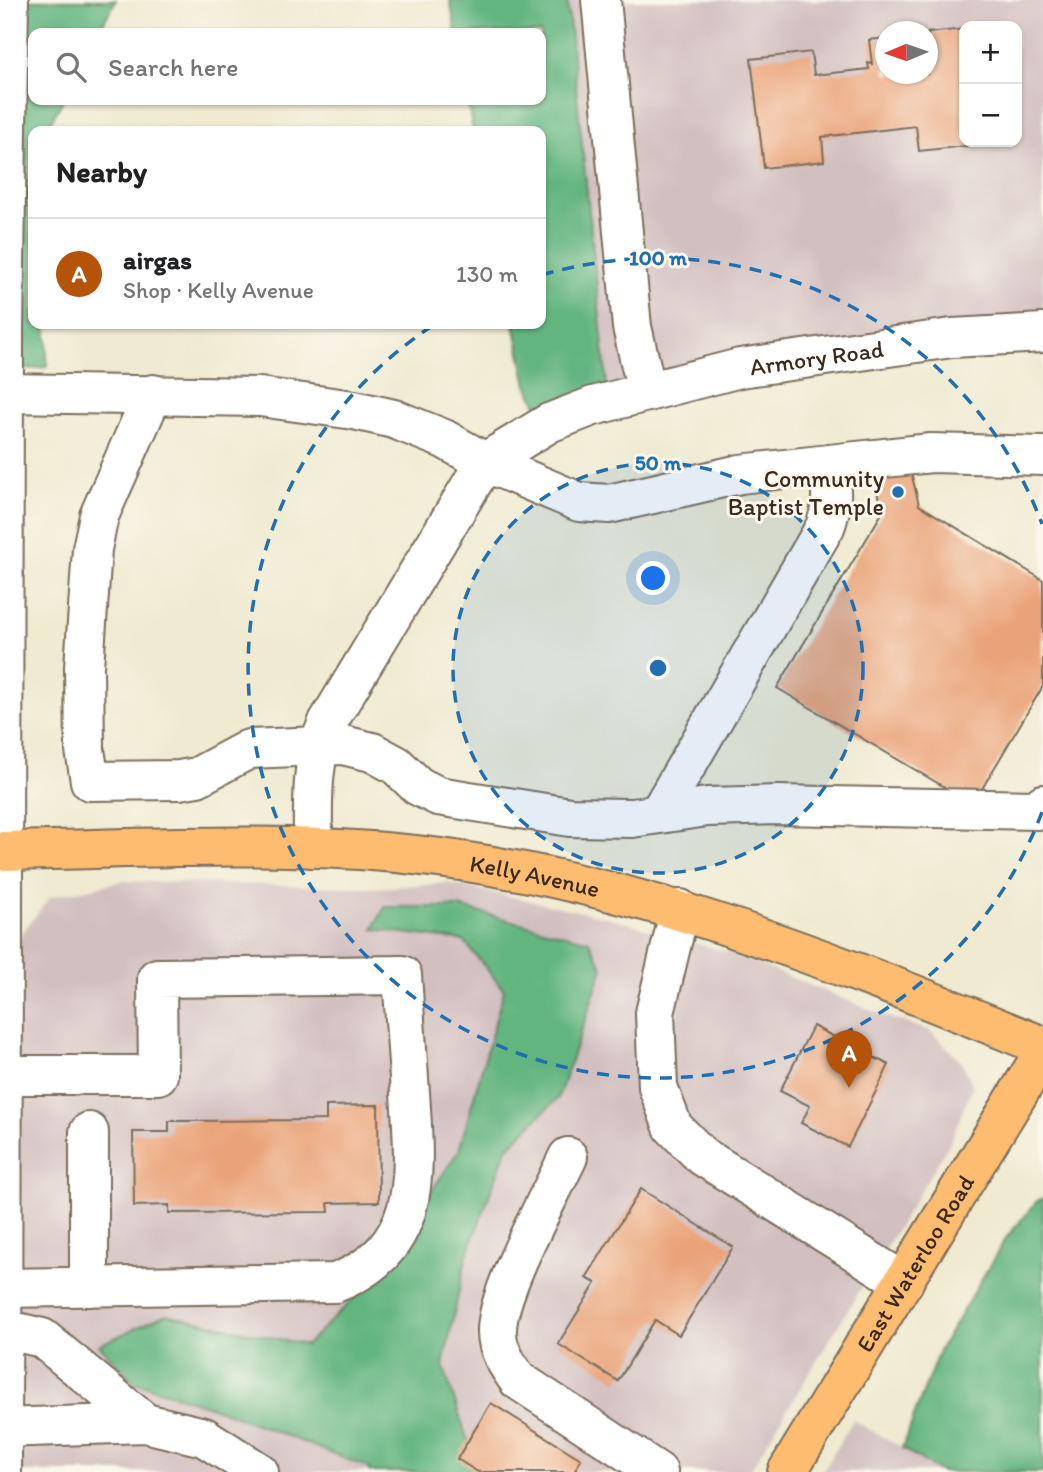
<!DOCTYPE html>
<meta charset="utf-8">
<style>
:root{--surface:#fff;--page:#f2f2f2;--text:#202124;--muted:#757577;--line:#e0e0e0;--accent:#b45309}
body{margin:0;font-family:Itim,sans-serif;background:var(--page);color:var(--text)}
.controls{position:absolute;right:21px;top:21px;display:grid;overflow:hidden;border-radius:14px;box-shadow:0 2px 5px #0004}
.controls button{width:63px;height:63px;display:grid;place-items:center;padding:0;border:0;border-bottom:2px solid var(--line);background:var(--surface);color:var(--text);font:35px sans-serif}
.compass{position:absolute;left:875px;top:21px;width:63px;height:63px;border-radius:50%;background:var(--surface);box-shadow:0 2px 5px #0004;rotate:268deg}
.you{position:absolute;left:654px;top:579px;width:24px;height:24px;margin:-18px;border:5px solid #fff;border-radius:50%;background:#1a73e8;box-shadow:0 0 0 10px #1a73e833}
.badge{display:grid;place-items:center;width:46px;height:46px;border-radius:50%;background:var(--accent);color:#fff;font-size:23px;font-weight:700}
.pin{position:absolute;translate:-50% -58px;filter:drop-shadow(0 2px 4px #0008)}
.pin::after{content:'';position:absolute;top:37px;width:24px;height:21px;background:inherit;clip-path:polygon(0 0,100% 0,50% 100%)}
.list{margin:0;padding:0;list-style:none}
h2{display:flex;justify-content:space-between;align-items:center;height:91px;margin:0;padding:0 28px;font-size:30px}
h2 small{font-size:23px;font-weight:400;color:var(--muted)}
.list li{display:grid;grid-template-columns:46px 1fr auto;gap:21px;align-items:center;box-sizing:border-box;height:112px;padding:0 28px;border-top:2px solid var(--line)}
.list b{display:block;font-size:26px;white-space:nowrap}
.list p{margin:0;font-size:23px;white-space:nowrap;color:var(--muted)}
.list em{font-size:23px;font-style:normal;color:var(--muted)}
.icon{flex:none;width:38px;height:38px;fill:none;stroke:currentColor;stroke-width:2;stroke-linecap:round;stroke-linejoin:round}
.map{position:relative;flex:none;width:1043px;height:1472px;overflow:hidden}
.search{position:absolute;background:var(--surface);box-shadow:0 2px 5px #0004;left:28px;top:28px;width:518px;height:77px;display:flex;align-items:center;gap:18px;box-sizing:border-box;padding:0 24px;border-radius:14px;color:var(--muted);font-size:26px}
.panel{position:absolute;background:var(--surface);box-shadow:0 2px 5px #0004;left:28px;top:126px;width:518px;height:203px;border-radius:14px}
.map>svg:first-child{display:block}
.industrial{fill:#d2bfc0;fill-rule:evenodd}
.forest{fill:#64b580;stroke:#50704f;stroke-width:2}
.building{fill:#eaa378}
.lines{fill:none;stroke-linecap:round;stroke-linejoin:round}
.minor-casing{stroke:#7a6d5c;stroke-width:42}
.major-casing{stroke:#7a6d5c;stroke-width:42}
.minor{stroke:#fff;stroke-width:38}
.major{stroke:#febc70;stroke-width:38}
.ring{fill:none;stroke:#1f6fb2;stroke-width:3.5;stroke-dasharray:12 9}
.poi-dot{fill:#1f6fb2;stroke:#fbf7ec;stroke-width:2.5}
.labels{text-anchor:middle;dominant-baseline:central;stroke-width:6;stroke-linejoin:round;paint-order:stroke}
.street-label{font-size:24px;fill:#3b2a1e;stroke:#fbf7ec}
.poi-label{font-size:24px;fill:#3b2a1e;stroke:#fbf7ec;text-anchor:end}
.centre{fill:#1f6fb2;stroke:#fbf7ec;stroke-width:3.5}
.ring-label{font-size:21px;text-anchor:middle;font-weight:bold;fill:#1f6fb2;stroke:#fbf7ec;stroke-width:6;stroke-linejoin:round;paint-order:stroke}
</style>
<div class="map">
<svg width="1043" height="1472" viewBox="0 0 1043 1472">
<rect width="100%" height="100%" fill="#fbf7ec"/>
<filter id="ink" filterUnits="userSpaceOnUse"><feTurbulence type="fractalNoise" baseFrequency=".0143" numOctaves="2"/><feDisplacementMap in="SourceGraphic" scale="14" xChannelSelector="R" yChannelSelector="G"/><feConvolveMatrix kernelMatrix="1 2 1 2 8 2 1 2 1" color-interpolation-filters="sRGB"/></filter>
<filter id="wash" filterUnits="userSpaceOnUse"><feTurbulence type="fractalNoise" baseFrequency=".00686" numOctaves="4" result="noise"/><feDisplacementMap in="SourceGraphic" scale="28" xChannelSelector="R" yChannelSelector="G"/><feGaussianBlur stdDeviation="1.57" result="paint"/><feColorMatrix in="noise" values="0 0 0 0 0 0 0 0 0 0 0 0 0 0 0 0 0 1.4 0 .05"/><feComposite in="paint" operator="in"/></filter>
<g filter="url(#wash)">
<rect width="100%" height="100%" fill="#efead0"/>
<!-- industrial -->
<path class="industrial" d="M567,0H1043V332L607,385ZM964,26H1017V142H964ZM886,32H928V74H886Z
M123,881L380,888L447,883L610,918L731,953L888,1017L930,1031L962,1062L973,1086L949,1144L749,1472H17L15,942L50,897Z
M853,1420L902,1448L941,1472H822Z"/>
<!-- forest -->
<path class="forest" d="M20,0H116L98,33H33V100H63L50,123V131H33V324H47V367L18,370Z
M450,0H567L607,385L558,411L537,405L527,385L514,324H541V131H473L467,100H541V33H456Z
M385,907H459L589,941L603,968L558,1098L507,1148L466,1258L443,1365L478,1472H370L367,1467L212,1407L134,1382L99,1345L166,1314L306,1345L370,1283L459,1150L504,990L464,941L373,929Z
M1043,1198V1472H941L902,1448L939,1351L1006,1238L1037,1201Z"/>
<g id="blocks">
<!-- building -->
<path class="building" d="M964,29V142L985,144L919,151L916,126L822,137L824,161L764,168L751,59L811,52L814,75L869,69L868,63L872,64L869,40L886,38V74H928V33Z
M910,468L919,505L1043,580V686L973,804L777,688L882,513L874,477Z
M813,1026L889,1065L848,1147L801,1123L810,1106L780,1091Z
M378,1105L379,1202L328,1203L329,1212L169,1213V1205L134,1206L133,1132H169V1121L326,1120V1106Z
M641,1189L733,1247L679,1335L655,1320L618,1381L558,1344L596,1283L586,1278Z
M491,1403L581,1459L575,1470L578,1472H478L457,1459Z"/>
</g>
</g>
<g filter="url(#ink)">
<use href="#blocks" fill-opacity="0" stroke="#7a6d5c" stroke-width="2"/>
<g class="lines">
<defs>
<g id="minor">
<path d="M601,0L632,327L647,392"/>
<path id="s1" d="M4,393L260,397L354,410L394,419L444,439L485,462L549,423L593,406L740,368L952,338L1043,333"/>
<path d="M153,394L99,516L92,549L84,667L85,750L90,781L179,780L197,777L249,749L343,745L372,752L396,765L418,786L438,796L570,817L632,818L707,807L777,805L1040,810L1043,804"/>
<path d="M659,813L825,527C834,505 831,487 829,464"/>
<path d="M313,848C313,804 310,762 328,722L485,462L579,502L609,504L740,474L829,464L931,453L1043,456"/>
<path d="M680,909L655,1013L658,1087L673,1127L702,1156L904,1282"/>
<path d="M568,1157C549,1198 496,1292 497,1332C497,1350 508,1366 518,1380L658,1472"/>
<path d="M89,1287V1132"/>
<path d="M1,1288L335,1283C424,1249 415,1172 410,1093C407,1054 405,1014 402,975L157,978L158,1075H2"/>
<path d="M0,1328L42,1338L145,1423"/>
<path d="M2,1428L145,1423L204,1437L259,1472"/>
<path d="M2,1472L4,331L9,0"/>
</g>
<g id="major">
<path id="s2" d="M0,851C138,849 278,840 415,855C635,879 839,964 1043,1046"/>
<path id="s3" d="M787,1472L1043,1053"/>
</g>
</defs>
<!-- minor casing -->
<use href="#minor" class="minor-casing"/>
<!-- major casing -->
<use href="#major" class="major-casing"/>
<!-- minor -->
<use href="#minor" class="minor"/>
<!-- major -->
<use href="#major" class="major"/>
</g>
</g>
<!-- distance rings -->
<circle cx="658" cy="668" r="205" fill="#1f6fb2" fill-opacity=".12"/>
<g class="ring">
<circle cx="658" cy="668" r="205"/>
<path d="M1042 812A410 410 0 1 1 435 324M542 275A410 410 0 0 1 1042 524"/>
</g>
<!-- markers -->
<circle class="poi-dot" cx="898" cy="492" r="7"/>
<g class="labels">
<!-- street labels -->
<g class="street-label">
<text stroke="none"><textPath href="#s1" startOffset="844">Armory Road</textPath></text>
<text stroke="none"><textPath href="#s2" startOffset="537">Kelly Avenue</textPath></text>
<text stroke="none"><textPath href="#s3" startOffset="245">East Waterloo Road</textPath></text>
</g>
<!-- poi labels -->
<g class="poi-label">
<text x="884" y="478">Community<tspan x="884" dy="28">Baptist Temple</tspan></text>
</g>
</g>
<circle cx="658" cy="668" r="10" class="centre"/>
<g class="ring-label">
<text x="658" y="265">100 m</text>
<text x="658" y="470">50 m</text>
</g>
</svg>
<div class="controls">
<button>+</button>
<button>−</button>
</div>
<svg class="compass" viewBox="-18 -18 36 36"><path d="M0-13l5 13h-10z" fill="#e53935"/><path d="M0 13l5-13h-10z" fill="#757577"/></svg>
<div class="you"></div>
<div class="pin badge" style="left:849px;top:1088px">A</div>
<div class="search"><svg class="icon" aria-label="search" viewBox="0 0 24 24"><circle cx="10" cy="10" r="6"/><path d="M15 15l6 6"/></svg>Search here</div>
<section class="panel">
<h2>Nearby<small></small></h2>
<ul class="list">
<li><span class="badge">A</span><div><b>airgas</b><p>Shop · Kelly Avenue</p></div><em>130 m</em></li>
</ul>
</section>
</div>
